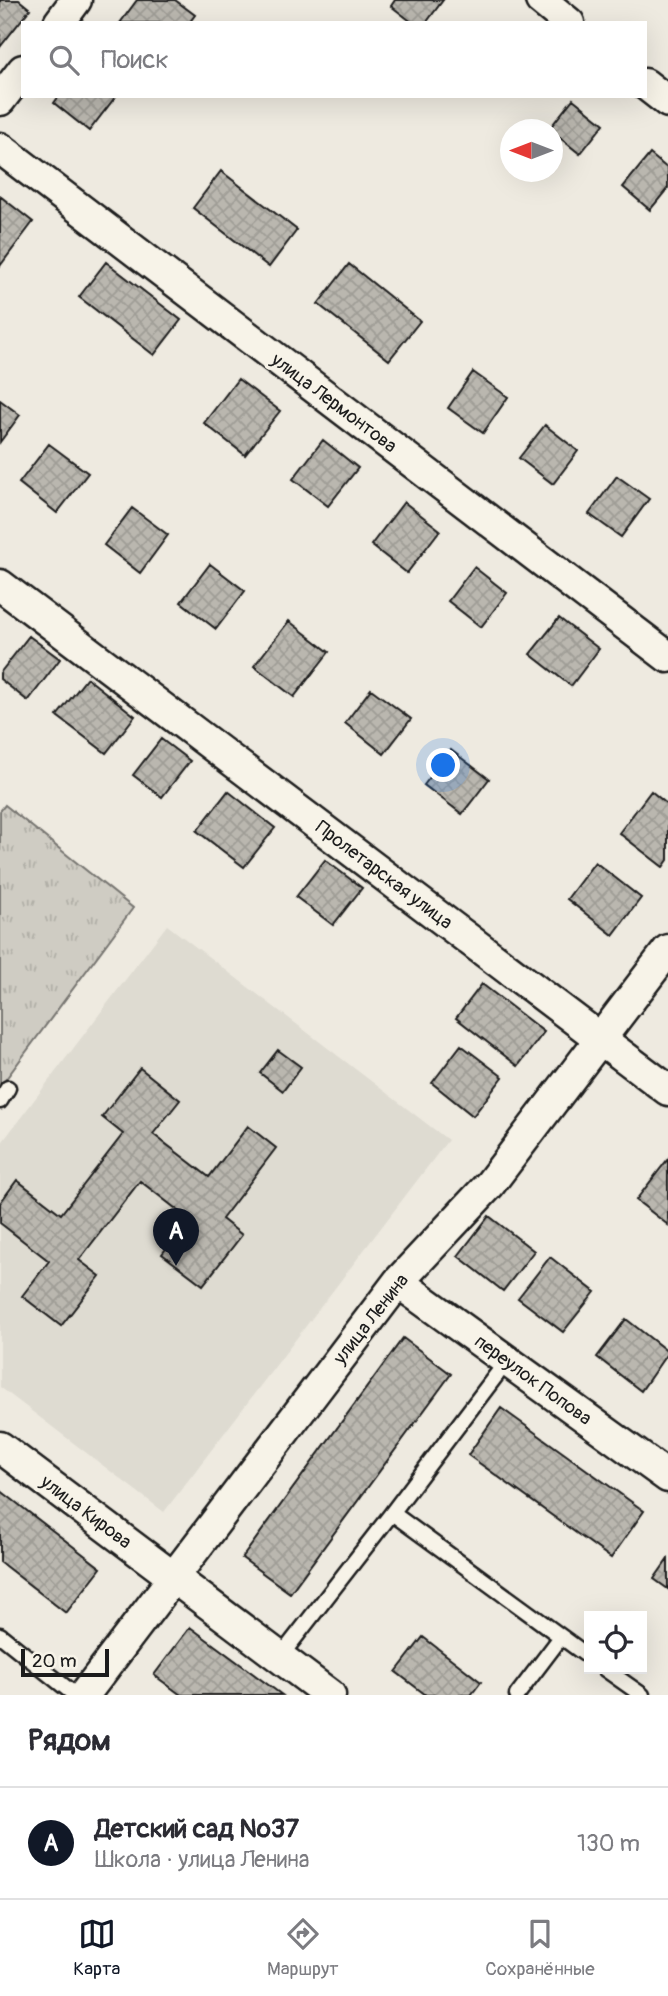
<!DOCTYPE html>
<html lang="ru">
<meta charset="utf-8">
<style>
:root{--surface:#fff;--page:#f7f7f7;--text:#2b2b33;--muted:#7c7c81;--line:#e1e1e2;--accent:#111827}
body{margin:0;font-family:Pangolin,sans-serif;background:var(--page);color:var(--text)}
.controls{position:absolute;right:21px;bottom:21px;display:grid;overflow:hidden;border-radius:0px;box-shadow:0 7px 28px #0002}
.controls button{width:63px;height:63px;display:grid;place-items:center;padding:0;border:0;border-bottom:2px solid var(--line);background:var(--surface);color:var(--text);font:35px sans-serif}
.compass{position:absolute;left:500px;top:119px;width:63px;height:63px;border-radius:50%;background:var(--surface);box-shadow:0 7px 28px #0002;rotate:270deg}
.scale{position:absolute;left:21px;bottom:18px;width:88px;box-sizing:border-box;padding-left:7px;border:4px solid #1c1c1c;border-top:0;font-size:19px;line-height:24px;white-space:nowrap;color:#1c1c1c;-webkit-text-stroke:5px #f7f3e8;paint-order:stroke}
.you{position:absolute;left:444px;top:766px;width:24px;height:24px;margin:-18px;border:5px solid #fff;border-radius:50%;background:#1a73e8;box-shadow:0 0 0 10px #1a73e833}
.badge{display:grid;place-items:center;width:46px;height:46px;border-radius:50%;background:var(--accent);color:#fff;font-size:23px;font-weight:700}
.pin{position:absolute;translate:-50% -58px;filter:drop-shadow(0 2px 4px #0008)}
.pin::after{content:'';position:absolute;top:37px;width:24px;height:21px;background:inherit;clip-path:polygon(0 0,100% 0,50% 100%)}
.list{margin:0;padding:0;list-style:none}
h2{display:flex;justify-content:space-between;align-items:center;height:91px;margin:0;padding:0 28px;font-size:30px}
h2 small{font-size:23px;font-weight:400;color:var(--muted)}
.list li{display:grid;grid-template-columns:46px 1fr auto;gap:21px;align-items:center;box-sizing:border-box;height:112px;padding:0 28px;border-top:2px solid var(--line)}
.list b{display:block;font-size:26px;white-space:nowrap}
.list p{margin:0;font-size:23px;white-space:nowrap;color:var(--muted)}
.list em{font-size:23px;font-style:normal;color:var(--muted)}
.icon{flex:none;width:38px;height:38px;fill:none;stroke:currentColor;stroke-width:2;stroke-linecap:round;stroke-linejoin:round}
.map{position:relative;flex:none;width:668px;height:1695px;overflow:hidden}
.search{position:absolute;background:var(--surface);box-shadow:0 7px 28px #0002;left:21px;right:21px;top:21px;height:77px;display:flex;align-items:center;gap:18px;box-sizing:border-box;padding:0 24px;border-radius:0px;color:var(--muted);font-size:26px}
.sheet{height:203px;background:var(--surface)}
nav{display:flex;justify-content:space-around;align-items:center;box-sizing:border-box;height:98px;border-top:2px solid var(--line);background:var(--surface);font-size:19px;color:var(--muted)}
nav a{display:grid;justify-items:center;gap:4px}
nav .on{color:var(--accent)}
.map>svg:first-child{display:block}
.built{fill:#dedbd1}
.grass{fill:url(#grass-tufts);stroke:#767470;stroke-width:2}
.building{fill:url(#building-cross-hatch);stroke:#1c1c1c;stroke-width:2}
.lines{fill:none;stroke-linecap:round;stroke-linejoin:round}
.lane-casing{stroke:#1c1c1c;stroke-width:19}
.street-casing{stroke:#1c1c1c;stroke-width:35}
.lane{stroke:#f7f3e8;stroke-width:14}
.street{stroke:#f7f3e8;stroke-width:30}
.labels{text-anchor:middle;dominant-baseline:central;stroke-width:7;stroke-linejoin:round;paint-order:stroke}
.street-label{font-size:19px;fill:#1c1c1c;stroke:#f7f3e8}
</style>
<div class="map">
<svg width="668" height="1695" viewBox="0 0 668 1695">
<defs>
<pattern id="grass-tufts" width="24" height="20" patternUnits="userSpaceOnUse" patternTransform="scale(1.75)"><rect width="24" height="20" fill="#cfccc3"/><path d="M3 7l-1-3M5 7V3M7 7l1-3M15 17l-1-3M17 17v-4M19 17l1-3" fill="none" stroke="#b1afa7"/></pattern>
<pattern id="building-cross-hatch" width="8" height="8" patternUnits="userSpaceOnUse" patternTransform="scale(1.75)"><rect width="8" height="8" fill="#bab7af"/><path d="M0 0l8 8M0 8l8-8" fill="none" stroke="#9f9d96"/></pattern>
</defs>
<rect width="100%" height="100%" fill="#eeeae0"/>
<filter id="ink" filterUnits="userSpaceOnUse"><feTurbulence type="fractalNoise" baseFrequency=".0143" numOctaves="2"/><feDisplacementMap in="SourceGraphic" scale="14" xChannelSelector="R" yChannelSelector="G"/><feConvolveMatrix kernelMatrix="1 2 1 2 8 2 1 2 1" color-interpolation-filters="sRGB"/></filter>
<g filter="url(#ink)">
<!-- built -->
<path class="built" d="M167,925L448,1140L164,1512L0,1387V1145Z"/>
<!-- grass -->
<path class="grass" d="M5,805L133,908L0,1087V811Z"/>
<!-- building -->
<path class="building" d="M0,0H19L30,9L0,47Z
M137,0H175L195,15L189,23H120Z
M395,0H443L426,23H413L391,6Z
M59,96H116L89,131L54,103Z
M573,99L604,124L580,154L549,129Z
M650,154L668,169V188L650,210L623,187Z
M221,171L297,230L269,267L193,208Z
M0,196L33,222L0,266Z
M106,262L181,320L154,355L79,297Z
M349,264L420,321L389,360L318,304Z
M473,372L508,397L483,433L448,408Z
M238,379L280,411L245,455L204,423Z
M0,400L20,415L0,442Z
M545,425L578,451L553,484L519,458Z
M323,440L358,468L328,506L293,479Z
M49,444L88,473L57,513L19,483Z
M617,476L649,499L621,537L589,514Z
M404,502L440,530L407,573L371,545Z
M132,508L168,535L140,573L104,545Z
M210,564L245,591L216,629L181,602Z
M474,567L507,593L481,627L448,601Z
M559,618L599,649L571,686L530,654Z
M289,621L329,652L294,697L254,666Z
M29,636L60,659L28,701L0,679V673Z
M87,678L135,716L106,753L57,716Z
M371,689L411,719L384,754L345,723Z
M161,739L190,761L162,797L133,775Z
M451,750L489,779L462,814L424,785Z
M228,791L275,828L244,867L197,831Z
M651,791L668,805V860L663,867L619,833Z
M325,860L362,888L333,925L296,897Z
M595,862L641,898L613,935L567,899Z
M482,984L544,1032L518,1066L456,1018Z
M461,1045L503,1077L473,1116L432,1083Z
M278,1050L301,1067L283,1091L260,1073Z
M140,1068L180,1100L153,1134L209,1177L248,1126L276,1148L222,1219L242,1235L203,1285L162,1254L189,1219L140,1181L79,1260L100,1276L61,1326L22,1296L49,1261L0,1223V1203L17,1180L61,1214L123,1134L102,1117Z
M668,1159V1225L636,1200Z
M489,1216L534,1251L503,1291L458,1256Z
M550,1257L595,1292L563,1332L518,1298Z
M626,1319L668,1352L641,1391L597,1357Z
M403,1338L451,1374L290,1593L242,1558Z
M501,1408L644,1511L611,1558L468,1455Z
M0,1490L101,1568L66,1613L0,1562Z
M668,1559V1589L654,1579Z
M190,1627L282,1695H181L154,1675Z
M423,1637L481,1682L471,1695H426L396,1672Z"/>
<g class="lines">
<defs>
<path id="lane" d="M0,1101L8,1088
M507,1361L392,1513L589,1657
M0,1635L75,1695
M280,1657L392,1513
M605,1669L642,1695
M517,1695L561,1637"/>
<path id="street" d="M541,0L569,23
M59,23L76,0
M645,84L668,102
M0,100L23,70
M0,148L668,657
M0,585L668,1090
M398,1282L668,1477
M0,1447L330,1695
M84,1695L398,1282L490,1184L668,950"/>
</defs>
<!-- lane casing -->
<use href="#lane" class="lane-casing"/>
<!-- street casing -->
<use href="#street" class="street-casing"/>
<!-- lane -->
<use href="#lane" class="lane"/>
<!-- street -->
<use href="#street" class="street"/>
</g>
</g>
<g class="labels">
<!-- street labels -->
<g class="street-label">
<text transform="translate(334 403) rotate(37)">улица Лермонтова</text>
<text transform="translate(384 875) rotate(37)">Пролетарская улица</text>
<text transform="translate(371 1319) rotate(-52)">улица Ленина</text>
<text transform="translate(533 1380) rotate(36)">переулок Попова</text>
<text transform="translate(86 1512) rotate(37)">улица Кирова</text>
</g>
</g>
</svg>
<div class="controls">
<button><svg class="icon" aria-label="locate" viewBox="0 0 24 24"><circle cx="12" cy="12" r="6"/><path d="M12 2v4M12 18v4M2 12h4M18 12h4"/></svg></button>
</div>
<svg class="compass" viewBox="-18 -18 36 36"><path d="M0-13l5 13h-10z" fill="#e53935"/><path d="M0 13l5-13h-10z" fill="#7c7c81"/></svg>
<div class="scale">20 m</div>
<div class="you"></div>
<div class="pin badge" style="left:176px;top:1266px">A</div>
<div class="search"><svg class="icon" aria-label="search" viewBox="0 0 24 24"><circle cx="10" cy="10" r="6"/><path d="M15 15l6 6"/></svg>Поиск</div>
</div>
<section class="sheet">
<h2>Рядом<small></small></h2>
<ul class="list">
<li><span class="badge">A</span><div><b>Детский сад №37</b><p>Школа · улица Ленина</p></div><em>130 m</em></li>
</ul>
</section>
<nav>
<a class="on"><svg class="icon" aria-label="map" viewBox="0 0 24 24"><path d="M3 6l6-2 6 2 6-2v14l-6 2-6-2-6 2zM9 4v14M15 6v14"/></svg>Карта</a>
<a><svg class="icon" aria-label="directions" viewBox="0 0 24 24"><path d="M12 3l9 9-9 9-9-9zM9 14v-3h6M13 9l2 2-2 2"/></svg>Маршрут</a>
<a><svg class="icon" aria-label="saved" viewBox="0 0 24 24"><path d="M7 4h10v16l-5-4-5 4z"/></svg>Сохранённые</a>
</nav>
